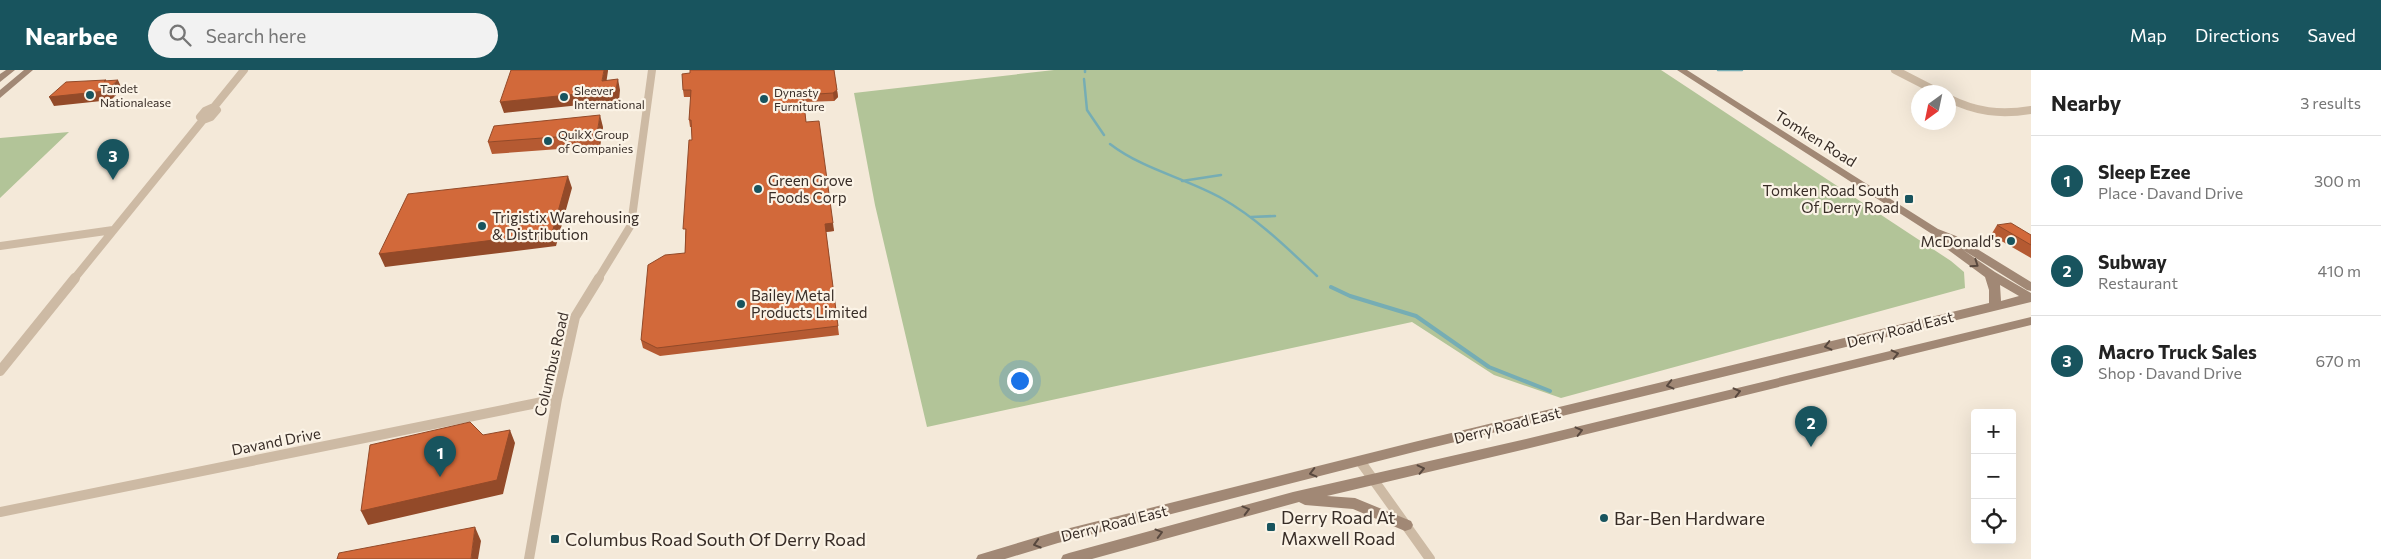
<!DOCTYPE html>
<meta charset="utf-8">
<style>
:root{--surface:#fff;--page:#f2f2f2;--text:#222;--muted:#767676;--line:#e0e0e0;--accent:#18545e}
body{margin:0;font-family:Commissioner,sans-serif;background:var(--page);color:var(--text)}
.controls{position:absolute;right:15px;bottom:15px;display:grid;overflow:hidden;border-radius:5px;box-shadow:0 5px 20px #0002}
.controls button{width:45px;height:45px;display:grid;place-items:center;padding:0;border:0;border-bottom:1px solid var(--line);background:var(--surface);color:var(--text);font:25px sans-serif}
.compass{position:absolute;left:1911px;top:15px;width:45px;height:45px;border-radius:50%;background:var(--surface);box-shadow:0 5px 20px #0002;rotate:213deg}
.you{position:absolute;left:1019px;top:310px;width:18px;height:18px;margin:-12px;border:4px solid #fff;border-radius:50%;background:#1a73e8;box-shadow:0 0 0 8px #1a73e833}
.badge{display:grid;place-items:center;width:32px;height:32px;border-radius:50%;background:var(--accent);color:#fff;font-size:16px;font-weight:700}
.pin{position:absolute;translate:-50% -41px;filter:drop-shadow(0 1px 2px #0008)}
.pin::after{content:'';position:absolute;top:26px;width:18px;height:15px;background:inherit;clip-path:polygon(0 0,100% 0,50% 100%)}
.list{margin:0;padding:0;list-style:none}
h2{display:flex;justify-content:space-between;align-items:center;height:65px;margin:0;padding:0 20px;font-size:21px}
h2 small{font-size:16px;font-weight:400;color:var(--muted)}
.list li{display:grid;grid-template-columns:32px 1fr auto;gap:15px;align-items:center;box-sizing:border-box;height:90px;padding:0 20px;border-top:1px solid var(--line)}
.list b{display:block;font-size:19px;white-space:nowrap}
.list p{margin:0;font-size:16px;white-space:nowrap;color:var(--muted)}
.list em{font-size:16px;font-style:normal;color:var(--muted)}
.icon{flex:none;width:28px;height:28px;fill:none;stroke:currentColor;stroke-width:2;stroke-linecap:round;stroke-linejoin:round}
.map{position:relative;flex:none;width:2031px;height:489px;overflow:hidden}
header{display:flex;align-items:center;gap:30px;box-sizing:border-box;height:70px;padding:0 25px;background:var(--accent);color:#fff}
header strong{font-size:24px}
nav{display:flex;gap:28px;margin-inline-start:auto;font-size:18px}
.search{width:350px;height:45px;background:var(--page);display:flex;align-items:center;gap:12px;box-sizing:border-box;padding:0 18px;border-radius:28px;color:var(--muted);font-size:19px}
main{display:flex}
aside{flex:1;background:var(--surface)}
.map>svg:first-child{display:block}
.green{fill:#b2c498}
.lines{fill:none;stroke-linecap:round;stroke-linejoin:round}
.stream-far1{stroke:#76adb4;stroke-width:2.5}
.stream{stroke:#76adb4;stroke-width:4}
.street-far1{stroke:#cdbaa4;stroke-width:8}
.street{stroke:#cdbaa4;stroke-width:10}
.secondary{fill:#a18875;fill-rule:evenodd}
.wall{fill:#b55a32}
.shaded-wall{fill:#934a29}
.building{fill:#d2693a;stroke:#934a29}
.oneway{stroke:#58483e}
.poi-dot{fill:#18545e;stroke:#fbf3e6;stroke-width:2}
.labels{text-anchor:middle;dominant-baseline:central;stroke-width:4.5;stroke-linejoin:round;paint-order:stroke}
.far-poi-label{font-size:12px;fill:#382d27;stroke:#fbf3e6;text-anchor:start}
.street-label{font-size:15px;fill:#382d27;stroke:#fbf3e6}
.poi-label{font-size:15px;fill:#382d27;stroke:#fbf3e6;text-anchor:start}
.near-poi-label{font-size:18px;fill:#382d27;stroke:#fbf3e6;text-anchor:start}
</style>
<header>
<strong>Nearbee</strong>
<div class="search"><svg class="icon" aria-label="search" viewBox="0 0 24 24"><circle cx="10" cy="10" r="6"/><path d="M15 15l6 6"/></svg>Search here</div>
<nav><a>Map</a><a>Directions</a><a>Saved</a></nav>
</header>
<main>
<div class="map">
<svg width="2031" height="489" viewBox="0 0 2031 489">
<rect width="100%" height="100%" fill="#f4e9d9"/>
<!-- green -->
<path class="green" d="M1054,0H1661L1951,191L1964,202L1965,218L1561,328L1494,305L1412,252L927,357L875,135L854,23Z
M69,62L0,128V68Z"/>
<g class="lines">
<!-- stream-far1 -->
<path class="stream-far1" d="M1085,0V2
M1718,0H1742
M1084,9L1087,40L1104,65
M1110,74C1144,100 1186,108 1223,129C1258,149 1288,179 1317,206
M1182,111L1221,105
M1251,147L1275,146"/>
<!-- stream -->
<path class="stream" d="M1331,217L1350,226L1416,246L1489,297L1550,321"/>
<!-- street-far1 -->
<path class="street-far1" d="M1895,0L1938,22
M1948,28C1976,42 2000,45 2031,40
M203,50L200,47L205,41L214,37L244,0
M0,176L113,160
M74,209L203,50L211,47L217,40L214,37
M598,209L631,155L652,0"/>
<!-- street -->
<path class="street" d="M0,301L75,208
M1360,391L1430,489
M0,442L557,329
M529,489L557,329L575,247L599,208"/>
<!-- secondary -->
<path class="secondary" d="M6,0H15L0,12V4Z
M24,0H33L0,28V20Z
M1677,0H1687L1938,159L1956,166L2031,212V221L2027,220L1963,180L1995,202L2031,223V232L1414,382L1058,473L1005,489H976L978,485L1058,461L1414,372L1989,233V220L1985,207L1932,168V164ZM2000,215L2019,226L2001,231Z
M2031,247V255L1526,379L1327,426L1355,428L1411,451L1413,455L1411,459L1405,461L1353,439L1305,435L1299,432L1092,489H1061L1063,485L1069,483L1293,422L1526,369Z"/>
</g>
<!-- wall -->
<path class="wall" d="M834,0L838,27L834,31L804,32L806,52L834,161L826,162L839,265L660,286L643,278L641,270L685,183V167L692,70V57H690L689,50L691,27H684L683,20Z
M603,57L600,76L492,84L488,72Z
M1997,155L2031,165V188L1991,165Z"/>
<!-- shaded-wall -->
<path class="shaded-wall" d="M604,0H608V1L605,21L618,9L620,20L619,31L504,43L500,32L602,11Z
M106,10L110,18L118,10L122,19L111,30L54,36L49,27L104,11Z
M837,20L838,27L834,31L833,23Z
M600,45L603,57L600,76L597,64Z
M568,106L572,118L556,176L385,197L379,184Z
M833,153L834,161L825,162V154Z
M510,360L515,373L503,424L368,455L361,441Z
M475,457L481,471L478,489H471Z"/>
<!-- building -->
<path class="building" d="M511,0H604L602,11L618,9L616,20L500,32Z
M690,0H834L837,20L833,23L803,25L806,52L819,51L833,153L825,154L838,256L657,278L641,270L648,195L665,185L685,183L686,159H683L689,70H692L691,50H689L691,20H683L682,4L690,3Z
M106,10L104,11L118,10L106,21L49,27L66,12Z
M600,45L597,64L488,72L494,56Z
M568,106L552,163L379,184L408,124Z
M2011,153L2031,165V175L1997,155Z
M470,352L483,365L510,360L497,410L361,441L370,375Z
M475,457L471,489H337L339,483Z"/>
<!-- one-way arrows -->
<defs><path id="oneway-chevron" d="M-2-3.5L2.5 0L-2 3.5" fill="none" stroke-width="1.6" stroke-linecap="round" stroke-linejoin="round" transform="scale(1.25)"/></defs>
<g class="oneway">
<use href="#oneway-chevron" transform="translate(1975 194) rotate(34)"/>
<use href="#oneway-chevron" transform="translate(1828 276) rotate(166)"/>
<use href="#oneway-chevron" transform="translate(1895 284) rotate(-13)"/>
<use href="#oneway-chevron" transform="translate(1670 315) rotate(166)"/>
<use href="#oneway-chevron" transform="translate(1737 322) rotate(-14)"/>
<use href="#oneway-chevron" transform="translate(1579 361) rotate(-14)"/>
<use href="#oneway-chevron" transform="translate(1421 399) rotate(-13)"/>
<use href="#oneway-chevron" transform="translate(1313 403) rotate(166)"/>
<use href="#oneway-chevron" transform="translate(1246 440) rotate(-15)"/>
<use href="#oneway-chevron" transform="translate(1159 463) rotate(-15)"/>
<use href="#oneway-chevron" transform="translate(1037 474) rotate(164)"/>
</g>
<!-- markers -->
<g class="poi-dot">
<circle cx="90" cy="25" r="5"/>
<circle cx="564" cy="27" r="5"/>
<circle cx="764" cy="29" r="5"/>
<circle cx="548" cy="71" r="5"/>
<circle cx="758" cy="119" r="5"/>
<rect x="1904" y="124" width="10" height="10" rx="2.5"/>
<circle cx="482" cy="156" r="5"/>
<circle cx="2011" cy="171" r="5"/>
<circle cx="741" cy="234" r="5"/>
<circle cx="1604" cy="448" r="5"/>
<rect x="1266" y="452" width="10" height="10" rx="2.5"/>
<rect x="550" y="464" width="10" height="10" rx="2.5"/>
</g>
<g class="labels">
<!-- far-poi labels -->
<g class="far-poi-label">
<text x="100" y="18">Tandet<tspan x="100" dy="14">Nationalease</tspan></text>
<text x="574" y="20">Sleever<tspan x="574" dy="14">International</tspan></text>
<text x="774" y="22">Dynasty<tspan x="774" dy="14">Furniture</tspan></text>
<text x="558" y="64">QuikX Group<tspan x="558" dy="14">of Companies</tspan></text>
</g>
<!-- street labels -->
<g class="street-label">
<text transform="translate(1816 68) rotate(32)">Tomken Road</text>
<text transform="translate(1900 259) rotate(-14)">Derry Road East</text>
<text transform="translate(551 294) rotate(-77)">Columbus Road</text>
<text transform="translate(1507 355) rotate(-14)">Derry Road East</text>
<text transform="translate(276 371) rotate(-11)">Davand Drive</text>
<text transform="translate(1114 453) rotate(-14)">Derry Road East</text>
</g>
<!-- poi labels -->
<g class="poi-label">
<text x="768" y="110">Green Grove<tspan x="768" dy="17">Foods Corp</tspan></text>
<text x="1899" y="120" text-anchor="end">Tomken Road South<tspan x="1899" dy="17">Of Derry Road</tspan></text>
<text x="492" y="147">Trigistix Warehousing<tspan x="492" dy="17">&amp; Distribution</tspan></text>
<text x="2001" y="171" text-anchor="end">McDonald's</text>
<text x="751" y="225">Bailey Metal<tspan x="751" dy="17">Products Limited</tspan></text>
</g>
<!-- near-poi labels -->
<g class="near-poi-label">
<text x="1281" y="447">Derry Road At<tspan x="1281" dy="21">Maxwell Road</tspan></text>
<text x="1614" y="448">Bar-Ben Hardware</text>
<text x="565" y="469">Columbus Road South Of Derry Road</text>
</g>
</g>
</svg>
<div class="controls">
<button>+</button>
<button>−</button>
<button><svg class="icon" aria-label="locate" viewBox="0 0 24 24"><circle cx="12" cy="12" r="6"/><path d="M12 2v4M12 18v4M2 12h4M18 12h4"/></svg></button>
</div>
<svg class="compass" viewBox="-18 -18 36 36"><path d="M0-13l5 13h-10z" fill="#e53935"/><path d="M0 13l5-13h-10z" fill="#767676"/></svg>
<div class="you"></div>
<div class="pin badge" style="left:440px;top:407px">1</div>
<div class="pin badge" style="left:1811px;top:377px">2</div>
<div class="pin badge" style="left:113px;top:110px">3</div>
</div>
<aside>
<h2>Nearby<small>3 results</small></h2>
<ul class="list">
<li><span class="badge">1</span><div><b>Sleep Ezee</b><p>Place · Davand Drive</p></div><em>300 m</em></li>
<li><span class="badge">2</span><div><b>Subway</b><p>Restaurant</p></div><em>410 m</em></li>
<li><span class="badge">3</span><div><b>Macro Truck Sales</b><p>Shop · Davand Drive</p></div><em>670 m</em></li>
</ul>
</aside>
</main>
